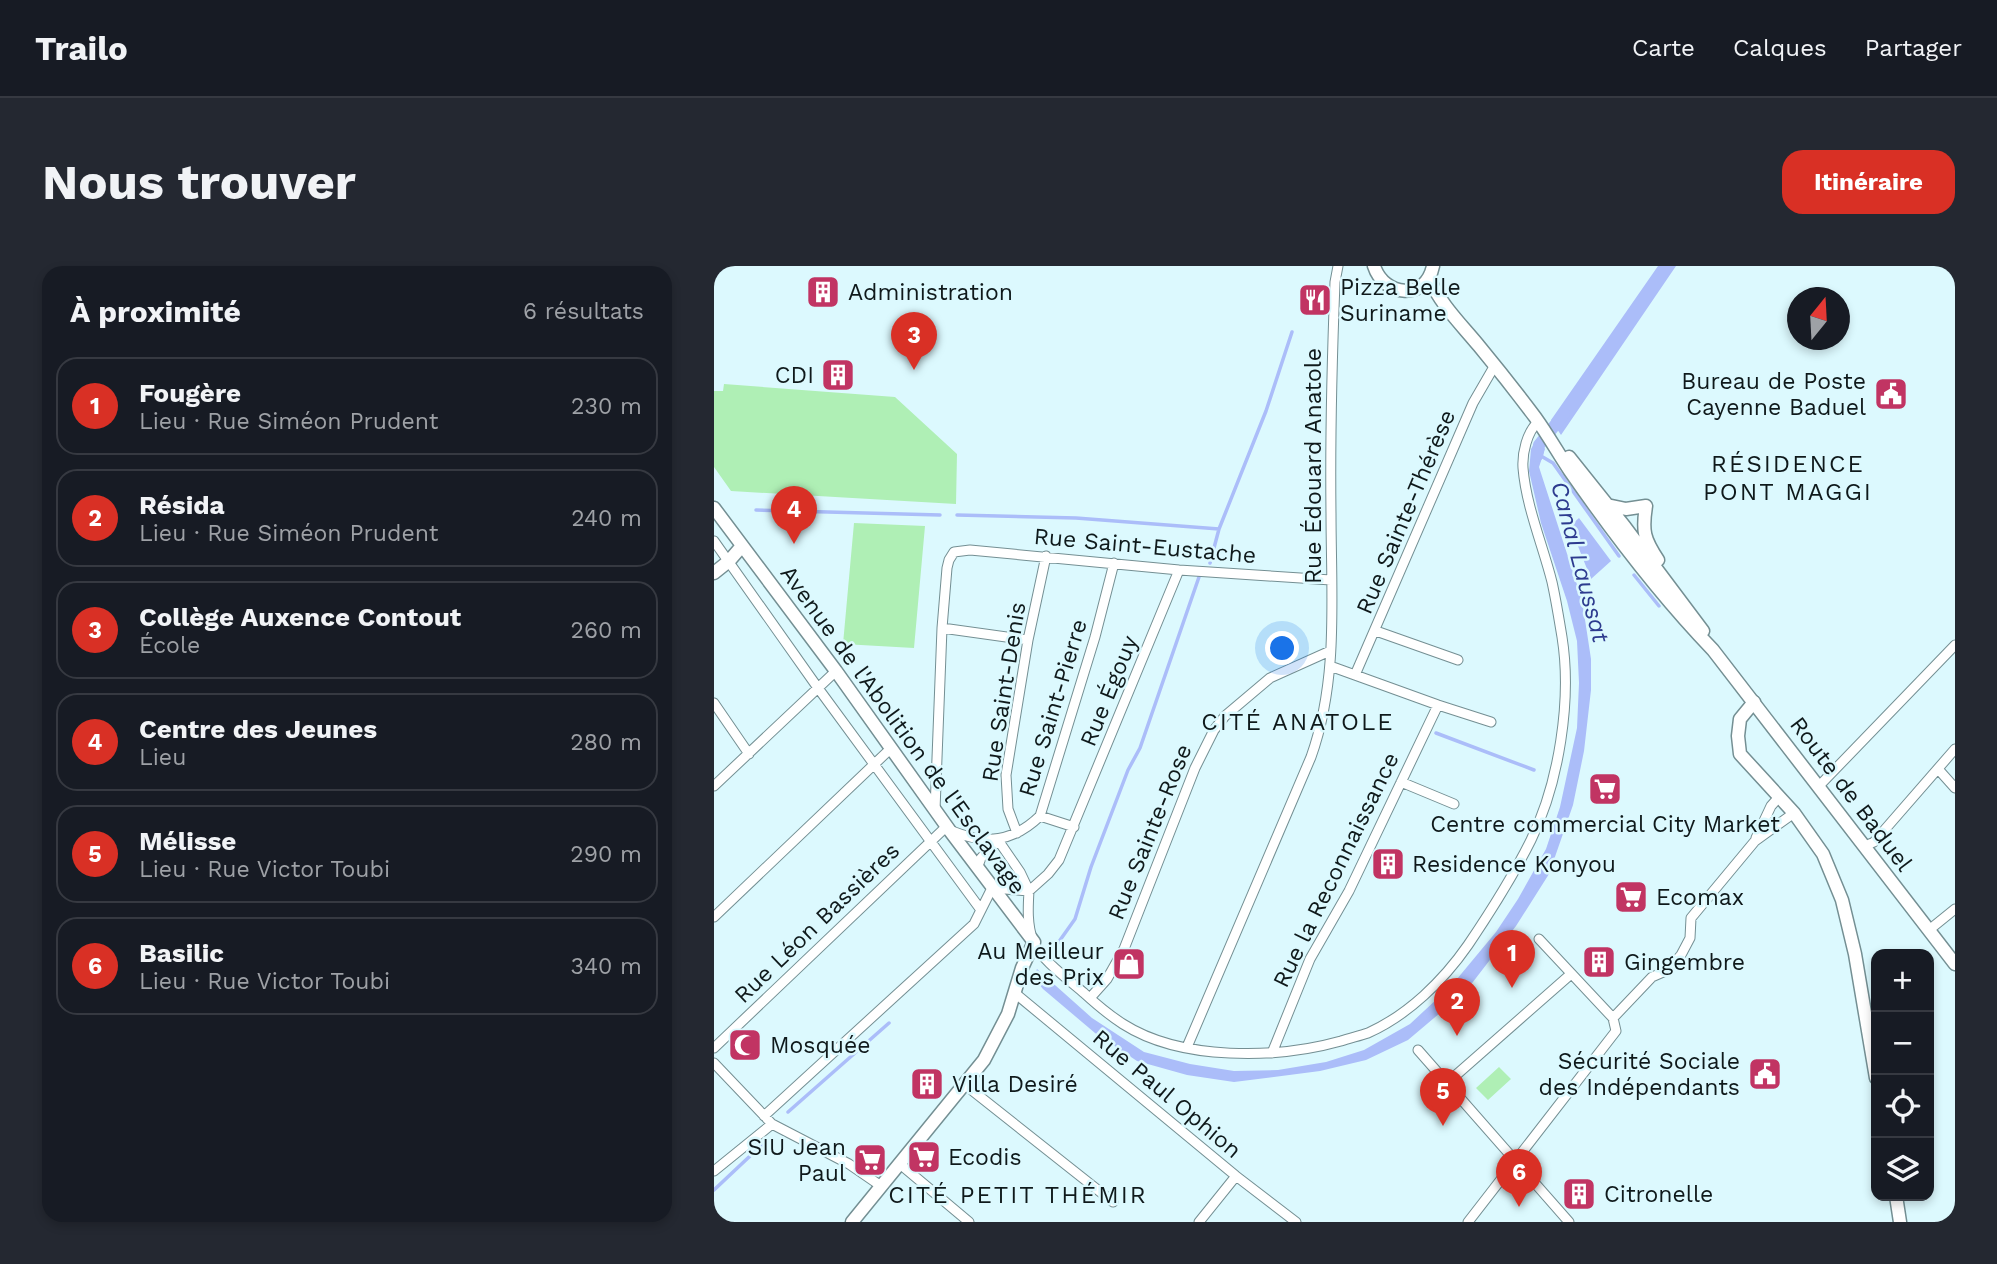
<!DOCTYPE html>
<html lang="fr">
<meta charset="utf-8">
<style>
:root{--surface:#171b24;--page:#242831;--text:#f1f3f6;--muted:#9ea1a6;--line:#363941;--accent:#d93025}
body{margin:0;font-family:"Work Sans",sans-serif;background:var(--page);color:var(--text)}
.controls{position:absolute;right:21px;bottom:21px;display:grid;overflow:hidden;border-radius:14px;box-shadow:0 4px 10px #0003}
.controls button{width:63px;height:63px;display:grid;place-items:center;padding:0;border:0;border-bottom:2px solid var(--line);background:var(--surface);color:var(--text);font:35px sans-serif}
.compass{position:absolute;left:1073px;top:21px;width:63px;height:63px;border-radius:50%;background:var(--surface);box-shadow:0 4px 10px #0003;rotate:18deg}
.you{position:absolute;left:569px;top:383px;width:24px;height:24px;margin:-18px;border:5px solid #fff;border-radius:50%;background:#1a73e8;box-shadow:0 0 0 10px #1a73e833}
.badge{display:grid;place-items:center;width:46px;height:46px;border-radius:50%;background:var(--accent);color:#fff;font-size:23px;font-weight:700}
.pin{position:absolute;translate:-50% -58px;filter:drop-shadow(0 2px 4px #0008)}
.pin::after{content:'';position:absolute;top:37px;width:24px;height:21px;background:inherit;clip-path:polygon(0 0,100% 0,50% 100%)}
.list{margin:0;padding:0;list-style:none}
h2{display:flex;justify-content:space-between;align-items:center;height:91px;margin:0;padding:0 28px;font-size:30px}
h2 small{font-size:23px;font-weight:400;color:var(--muted)}
.list li{display:grid;grid-template-columns:46px 1fr auto;gap:21px;align-items:center;box-sizing:border-box;height:98px;margin:0 14px 14px;padding:0 14px;border:2px solid var(--line);border-radius:21px}
.list b{display:block;font-size:26px;white-space:nowrap}
.list p{margin:0;font-size:23px;white-space:nowrap;color:var(--muted)}
.list em{font-size:23px;font-style:normal;color:var(--muted)}
.icon{flex:none;width:38px;height:38px;fill:none;stroke:currentColor;stroke-width:2;stroke-linecap:round;stroke-linejoin:round}
.map{position:relative;flex:none;width:1241px;height:956px;overflow:hidden;border-radius:21px}
header{display:flex;align-items:center;gap:42px;box-sizing:border-box;height:98px;padding:0 35px;background:var(--surface);border-bottom:2px solid var(--line)}
header strong{font-size:33px}
nav{display:flex;gap:38px;margin-inline-start:auto;font-size:24px}
.intro{display:flex;align-items:center;justify-content:space-between;box-sizing:border-box;height:168px;padding:0 42px}
h1{margin:0;font-size:49px}
.button{padding:18px 32px;border-radius:21px;background:var(--accent);color:#fff;font-size:24px;font-weight:700}
main{display:flex;gap:42px;padding:0 42px}
aside{flex:1;background:var(--surface);border-radius:21px;box-shadow:0 4px 10px #0003}
.map>svg:first-child{display:block}
.green{fill:#afefb5}
.water{fill:#abbdf9}
.lines{fill:none;stroke-linecap:round;stroke-linejoin:round}
.stream{stroke:#abbdf9;stroke-width:3.5}
.canal{stroke:#abbdf9;stroke-width:12}
.minor-casing{stroke:#748f93;stroke-width:11}
.tertiary-casing{stroke:#748f93;stroke-width:15}
.secondary-casing{stroke:#748f93;stroke-width:15}
.minor{stroke:#fff;stroke-width:9}
.tertiary{stroke:#fff;stroke-width:12}
.secondary{stroke:#fff;stroke-width:12}
.labels{text-anchor:middle;dominant-baseline:central;stroke-width:5;stroke-linejoin:round;paint-order:stroke}
.poi-label{font-size:23px;fill:#0f191b;stroke:#dcf9fe;text-anchor:start}
.street-label{font-size:23px;fill:#0f191b;stroke:#dcf9fe}
.neighbourhood-label{font-size:24px;letter-spacing:2px;fill:#0f191b;stroke:#dcf9fe}
.water-label{font-size:24px;font-style:italic;fill:#2d3b8f;stroke:#dcf9fe}
</style>
<header>
<strong>Trailo</strong>
<nav><a>Carte</a><a>Calques</a><a>Partager</a></nav>
</header>
<div class="intro"><h1>Nous trouver</h1><a class="button">Itinéraire</a></div>
<main>
<aside>
<h2>À proximité<small>6 résultats</small></h2>
<ul class="list">
<li><span class="badge">1</span><div><b>Fougère</b><p>Lieu · Rue Siméon Prudent</p></div><em>230 m</em></li>
<li><span class="badge">2</span><div><b>Résida</b><p>Lieu · Rue Siméon Prudent</p></div><em>240 m</em></li>
<li><span class="badge">3</span><div><b>Collège Auxence Contout</b><p>École</p></div><em>260 m</em></li>
<li><span class="badge">4</span><div><b>Centre des Jeunes</b><p>Lieu</p></div><em>280 m</em></li>
<li><span class="badge">5</span><div><b>Mélisse</b><p>Lieu · Rue Victor Toubi</p></div><em>290 m</em></li>
<li><span class="badge">6</span><div><b>Basilic</b><p>Lieu · Rue Victor Toubi</p></div><em>340 m</em></li>
</ul>
</aside>
<div class="map">
<svg width="1241" height="956" viewBox="0 0 1241 956">
<rect width="100%" height="100%" fill="#dcf9fe"/>
<!-- green -->
<path class="green" d="M10,118L181,131L243,188L242,238L17,225L0,201V125H9Z
M140,257L211,260L200,382L129,378Z
M785,801L797,813L774,834L762,822Z"/>
<!-- water -->
<path class="water" d="M944,0H962L847,169L837,154Z
M823,173L831,183L825,201L868,334L877,393V424L870,485L859,539L835,608L802,660L752,725L694,774L652,794L606,805L520,816L473,809L423,795L381,767L329,723L319,711L323,703L378,752L430,786L476,798L520,805L564,804L612,796L650,784L696,758L738,719L782,666L804,633L832,583L846,541L863,462L865,417L863,375L853,335L827,257L815,205L817,183Z
M865,252L897,295L877,313L856,260Z"/>
<g class="lines">
<!-- stream -->
<path class="stream" d="M827,190L839,197L905,290
M42,244L226,249
M243,249L362,252L505,263
M496,297L505,263L552,145L578,66
M920,309L945,340
M722,467L820,504
M344,677L361,653L377,601L414,504L426,482L485,311
M74,846L175,757
M0,924L52,875"/>
<!-- canal -->
<path class="canal" d="M823,190L825,179L850,148"/>
<defs>
<path id="minor" d="M0,275L104,422L267,644
M465,304L345,594L334,608L315,625C314,641 313,659 319,675C326,693 355,714 370,727C382,738 395,749 409,758C467,795 563,793 627,775C636,772 645,770 654,767C694,749 729,715 754,679C777,645 799,610 817,574C845,517 858,434 848,371C845,353 842,334 838,316C829,280 812,240 809,202C808,187 813,166 824,156
M228,362L314,374
M662,365L744,394
M616,400L724,439L777,456
M641,409L759,137L781,99
M0,437L35,488
M1224,503L1241,522
M687,516L740,538
M0,520L122,405
M1105,520L1241,379
M221,544L228,362L233,302L235,294L240,286L256,284L465,304L617,314
M326,550L360,561
M238,565C272,579 299,576 326,550L381,371L400,297
M303,567L294,543L292,509L314,374L332,290
M1042,572L1057,540L1065,531
M284,574L306,606L315,625
M1151,580L1160,576L1241,483
M263,602L267,592L284,574
M0,651L172,487L178,484
M1215,664L1241,643
M302,728L522,910L582,956
M376,732L393,713L410,683L481,502L500,464L511,450L556,412L616,385
M899,752L938,711L954,704L967,689L976,672L977,652L1041,575L1080,547
M473,781L597,491C625,413 617,328 617,247C616,170 618,93 621,16L624,0
M0,782L233,560
M704,784L855,956
M558,787L596,693L635,625L724,439
M0,797L58,858L135,898L167,920
M733,817L857,708
M250,818L399,936
M50,850L260,658L278,622L315,625
M186,898L255,956
M0,905L58,858
M485,956L522,910
M754,956L902,765L899,752L825,673"/>
<path id="tertiary" d="M0,242L122,405L236,565L320,676L308,702L294,748L270,794L138,956
M0,307L15,295L28,280
M1040,436L1026,453L1024,470L1026,488L1080,547L1109,588L1128,634L1141,688L1162,812
M1182,930L1186,956"/>
<path id="secondary" d="M660,0C670,31 712,35 719,0
M715,12C727,39 746,57 765,80C784,103 803,127 821,151C834,169 844,187 856,205C899,267 946,329 999,384L1241,698
M855,191L911,261L989,365
M893,239L912,243L932,240C928,265 930,273 944,294"/>
</defs>
<!-- minor casing -->
<use href="#minor" class="minor-casing"/>
<!-- tertiary casing -->
<use href="#tertiary" class="tertiary-casing"/>
<!-- secondary casing -->
<use href="#secondary" class="secondary-casing"/>
<!-- minor -->
<use href="#minor" class="minor"/>
<!-- tertiary -->
<use href="#tertiary" class="tertiary"/>
<!-- secondary -->
<use href="#secondary" class="secondary"/>
</g>
<!-- icons -->
<defs>
<symbol id="building-square" viewBox="-11 -11 22 22"><rect x="-9" y="-9" width="18" height="18" rx="4" fill="#c13463" stroke="#dcf9fe"/><path d="M-4-6H4V6H1V3H-1V6H-4ZM-2.5-4.3h1.7v1.8h-1.7ZM.8-4.3h1.7v1.8H.8ZM-2.5-1h1.7V.8h-1.7ZM.8-1h1.7V.8H.8Z" fill="#fff"/></symbol>
<symbol id="restaurant-square" viewBox="-11 -11 22 22"><rect x="-9" y="-9" width="18" height="18" rx="4" fill="#c13463" stroke="#dcf9fe"/><path d="M-5-6h1v4h1v-4h1v4h1v-4h1v5L-1.5 .5V6h-2V.5L-5-1ZM5-6V6H3V1.5H1.5Q1.5-4 5-6Z" fill="#fff"/></symbol>
<symbol id="civic-square" viewBox="-11 -11 22 22"><rect x="-9" y="-9" width="18" height="18" rx="4" fill="#c13463" stroke="#dcf9fe"/><path d="M-.6-6.5H3V-4.5H.6V-3L4-1V1h2V6H-6V1h2V-1L-.6-3ZM-1.2 2.5V6h2.4V2.5Z" fill="#fff"/></symbol>
<symbol id="supermarket-square" viewBox="-11 -11 22 22"><rect x="-9" y="-9" width="18" height="18" rx="4" fill="#c13463" stroke="#dcf9fe"/><path d="M-6-5.5h2.5l.6 2H6L4.5 2H-2.5L-4.4-4H-6ZM-1.5 3.2a1.3 1.3 0 1 0 .1 0ZM3 3.2a1.3 1.3 0 1 0 .1 0Z" fill="#fff"/></symbol>
<symbol id="shop-square" viewBox="-11 -11 22 22"><rect x="-9" y="-9" width="18" height="18" rx="4" fill="#c13463" stroke="#dcf9fe"/><path d="M-5-2.5h2.3a2.7 3.5 0 0 1 5.4 0H5L5.5 6h-11ZM-1.5-2.5h3a1.5 2.3 0 0 0-3 0Z" fill="#fff"/></symbol>
<symbol id="mosque-square" viewBox="-11 -11 22 22"><rect x="-9" y="-9" width="18" height="18" rx="4" fill="#c13463" stroke="#dcf9fe"/><path d="M3.5-4.9A6 6 0 1 0 3.5 4.9A5 5 0 1 1 3.5-4.9Z" fill="#fff"/></symbol>
</defs>
<g fill-rule="evenodd">
<use href="#building-square" x="90" y="7" width="38" height="38"/>
<use href="#restaurant-square" x="582" y="15" width="38" height="38"/>
<use href="#building-square" x="105" y="90" width="38" height="38"/>
<use href="#civic-square" x="1158" y="109" width="38" height="38"/>
<use href="#supermarket-square" x="872" y="504" width="38" height="38"/>
<use href="#building-square" x="655" y="579" width="38" height="38"/>
<use href="#supermarket-square" x="898" y="612" width="38" height="38"/>
<use href="#building-square" x="866" y="677" width="38" height="38"/>
<use href="#shop-square" x="396" y="679" width="38" height="38"/>
<use href="#mosque-square" x="12" y="760" width="38" height="38"/>
<use href="#civic-square" x="1032" y="789" width="38" height="38"/>
<use href="#building-square" x="194" y="799" width="38" height="38"/>
<use href="#supermarket-square" x="191" y="872" width="38" height="38"/>
<use href="#supermarket-square" x="137" y="875" width="38" height="38"/>
<use href="#building-square" x="846" y="909" width="38" height="38"/>
</g>
<g class="labels">
<!-- poi labels -->
<g class="poi-label">
<text x="626" y="21">Pizza Belle<tspan x="626" dy="26">Suriname</tspan></text>
<text x="134" y="26">Administration</text>
<text x="100" y="109" text-anchor="end">CDI</text>
<text x="1152" y="115" text-anchor="end">Bureau de Poste<tspan x="1152" dy="26">Cayenne Baduel</tspan></text>
<text x="891" y="558" text-anchor="middle">Centre commercial City Market</text>
<text x="698" y="598">Residence Konyou</text>
<text x="942" y="631">Ecomax</text>
<text x="390" y="685" text-anchor="end">Au Meilleur<tspan x="390" dy="26">des Prix</tspan></text>
<text x="910" y="696">Gingembre</text>
<text x="56" y="779">Mosquée</text>
<text x="1026" y="795" text-anchor="end">Sécurité Sociale<tspan x="1026" dy="26">des Indépendants</tspan></text>
<text x="238" y="818">Villa Desiré</text>
<text x="132" y="881" text-anchor="end">SIU Jean<tspan x="132" dy="26">Paul</tspan></text>
<text x="234" y="891">Ecodis</text>
<text x="890" y="928">Citronelle</text>
</g>
<!-- street labels -->
<g class="street-label">
<text transform="translate(599 200) rotate(-90)">Rue Édouard Anatole</text>
<text transform="translate(692 246) rotate(-67)">Rue Sainte-Thérèse</text>
<text transform="translate(431 280) rotate(5)">Rue Saint-Eustache</text>
<text transform="translate(395 425) rotate(-68)">Rue Égouy</text>
<text transform="translate(290 426) rotate(-81)">Rue Saint-Denis</text>
<text transform="translate(339 442) rotate(-73)">Rue Saint-Pierre</text>
<text transform="translate(189 464) rotate(54)">Avenue de l'Abolition de l'Esclavage</text>
<text transform="translate(1137 528) rotate(53)">Route de Baduel</text>
<text transform="translate(436 566) rotate(-68)">Rue Sainte-Rose</text>
<text transform="translate(622 604) rotate(-64)">Rue la Reconnaissance</text>
<text transform="translate(103 657) rotate(-44)">Rue Léon Bassières</text>
<text transform="translate(453 828) rotate(40)">Rue Paul Ophion</text>
</g>
<!-- neighbourhood labels -->
<g class="neighbourhood-label">
<text x="1074" y="198">RÉSIDENCE<tspan x="1074" dy="28">PONT MAGGI</tspan></text>
<text x="584" y="456">CITÉ ANATOLE</text>
<text x="304" y="929">CITÉ PETIT THÉMIR</text>
</g>
<!-- water labels -->
<g class="water-label">
<text transform="translate(866 296) rotate(75)">Canal Laussat</text>
</g>
</g>
</svg>
<div class="controls">
<button>+</button>
<button>−</button>
<button><svg class="icon" aria-label="locate" viewBox="0 0 24 24"><circle cx="12" cy="12" r="6"/><path d="M12 2v4M12 18v4M2 12h4M18 12h4"/></svg></button>
<button><svg class="icon" aria-label="layers" viewBox="0 0 24 24"><path d="M12 4l9 5-9 5-9-5zM3 14l9 5 9-5"/></svg></button>
</div>
<svg class="compass" viewBox="-18 -18 36 36"><path d="M0-13l5 13h-10z" fill="#e53935"/><path d="M0 13l5-13h-10z" fill="#9ea1a6"/></svg>
<div class="you"></div>
<div class="pin badge" style="left:798px;top:722px">1</div>
<div class="pin badge" style="left:743px;top:770px">2</div>
<div class="pin badge" style="left:200px;top:104px">3</div>
<div class="pin badge" style="left:80px;top:278px">4</div>
<div class="pin badge" style="left:729px;top:860px">5</div>
<div class="pin badge" style="left:805px;top:941px">6</div>
</div>
</main>
